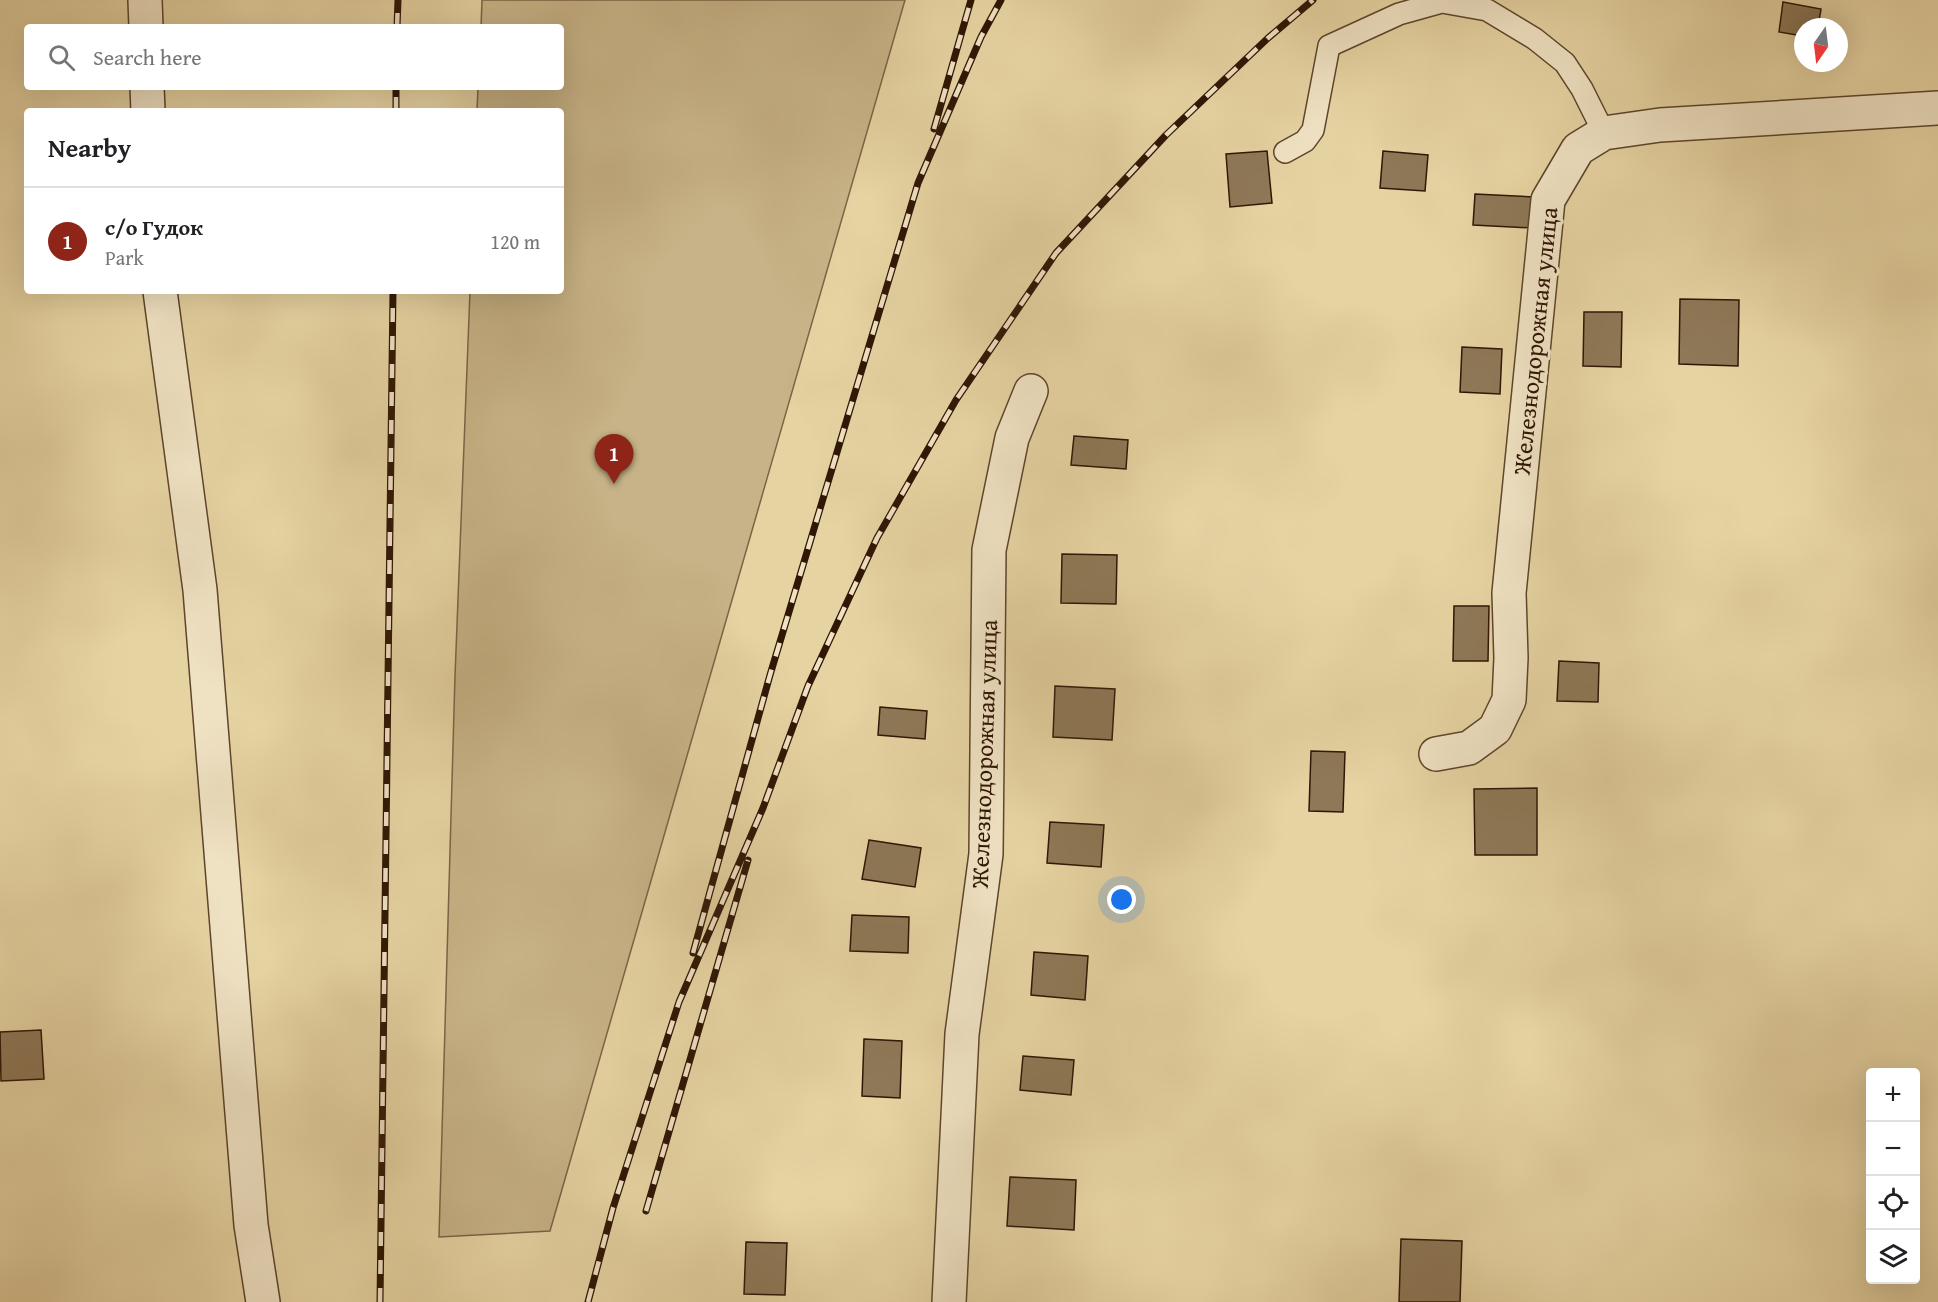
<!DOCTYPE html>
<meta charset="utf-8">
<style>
:root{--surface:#fff;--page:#f2f2f2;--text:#202124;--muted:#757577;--line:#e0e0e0;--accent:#8f2418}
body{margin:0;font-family:"Gentium Book Plus",serif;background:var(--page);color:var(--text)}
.controls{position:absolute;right:18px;bottom:18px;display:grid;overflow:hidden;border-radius:6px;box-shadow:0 6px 24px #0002}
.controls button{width:54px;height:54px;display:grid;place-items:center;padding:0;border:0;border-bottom:2px solid var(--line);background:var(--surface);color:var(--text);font:30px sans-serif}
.compass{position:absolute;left:1794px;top:18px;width:54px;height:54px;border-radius:50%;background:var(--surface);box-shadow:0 6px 24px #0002;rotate:194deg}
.you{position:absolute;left:1122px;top:900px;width:21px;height:21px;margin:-15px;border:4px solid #fff;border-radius:50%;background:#1a73e8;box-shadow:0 0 0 9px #1a73e833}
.badge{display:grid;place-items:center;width:39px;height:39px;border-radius:50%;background:var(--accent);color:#fff;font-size:20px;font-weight:700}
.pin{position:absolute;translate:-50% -50px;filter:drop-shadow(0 2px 3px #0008)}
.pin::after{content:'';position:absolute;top:32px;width:21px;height:18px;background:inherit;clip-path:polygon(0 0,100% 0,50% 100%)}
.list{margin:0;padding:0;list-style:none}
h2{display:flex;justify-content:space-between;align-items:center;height:78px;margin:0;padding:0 24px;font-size:26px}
h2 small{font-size:20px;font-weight:400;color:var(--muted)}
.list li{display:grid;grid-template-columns:39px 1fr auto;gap:18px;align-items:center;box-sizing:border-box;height:108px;padding:0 24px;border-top:2px solid var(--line)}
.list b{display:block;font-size:22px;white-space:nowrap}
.list p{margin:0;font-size:20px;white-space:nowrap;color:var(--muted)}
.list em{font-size:20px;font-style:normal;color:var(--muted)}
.icon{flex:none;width:33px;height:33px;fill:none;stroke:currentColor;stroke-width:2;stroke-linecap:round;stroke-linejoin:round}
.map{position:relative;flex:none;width:1938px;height:1302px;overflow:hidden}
.search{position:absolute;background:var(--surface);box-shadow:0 6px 24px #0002;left:24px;top:24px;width:540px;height:66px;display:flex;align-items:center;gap:15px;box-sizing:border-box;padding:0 21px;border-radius:6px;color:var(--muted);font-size:22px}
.panel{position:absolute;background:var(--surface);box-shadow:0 6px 24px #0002;left:24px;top:108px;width:540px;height:186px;border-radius:6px}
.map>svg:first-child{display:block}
.green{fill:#c7b387;stroke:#7b6446;stroke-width:1.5}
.building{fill:#8e7857;stroke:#2f1605;stroke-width:1.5}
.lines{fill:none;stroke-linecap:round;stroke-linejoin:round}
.lane-casing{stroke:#5d452c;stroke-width:24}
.street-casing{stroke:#5d452c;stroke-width:36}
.lane{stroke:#efe2c3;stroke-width:21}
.street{stroke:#efe2c3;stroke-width:33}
.rail-casing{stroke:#2f1605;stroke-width:7}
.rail{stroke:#efe2c3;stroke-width:4.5;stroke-dasharray:14;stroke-linecap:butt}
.labels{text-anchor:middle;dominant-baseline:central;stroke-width:6;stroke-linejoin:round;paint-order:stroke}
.street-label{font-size:24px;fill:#2f1605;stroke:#efe2c3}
</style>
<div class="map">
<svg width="1938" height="1302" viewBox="0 0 1938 1302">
<rect width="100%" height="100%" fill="#e6d3a2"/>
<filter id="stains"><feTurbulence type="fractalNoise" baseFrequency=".00333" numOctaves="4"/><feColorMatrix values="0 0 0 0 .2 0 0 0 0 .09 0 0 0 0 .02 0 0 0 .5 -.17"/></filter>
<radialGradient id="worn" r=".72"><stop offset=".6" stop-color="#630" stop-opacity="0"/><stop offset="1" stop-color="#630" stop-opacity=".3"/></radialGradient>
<!-- green -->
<path class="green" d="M482,0H905L550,1231L439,1237L455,676L470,291H561V111H477L478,87H561V27H481Z"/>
<!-- building -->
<path class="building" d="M1783,2L1821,9L1818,27H1803V36L1779,32Z
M1267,151L1272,203L1230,207L1226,154Z
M1383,151L1428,155L1425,191L1380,188Z
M1475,194L1534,197L1532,228L1473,225Z
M1680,299L1739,300L1738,366L1679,364Z
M1584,312H1622L1621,367L1583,366Z
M1462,347L1502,349L1500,394L1460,392Z
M1074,436L1128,440L1126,469L1071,465Z
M1062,554L1117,555L1116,604L1061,603Z
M1454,606H1489L1488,661H1453Z
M1559,661L1599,663L1598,702L1557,701Z
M1055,686L1115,689L1112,740L1053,737Z
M880,707L927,711L925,739L878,735Z
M1311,751L1345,752L1343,812L1309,811Z
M1537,788V855H1475L1474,789Z
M1050,822L1104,825L1101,867L1047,863Z
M869,840L921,848L915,887L862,879Z
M852,915L909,917L908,953L850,951Z
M1034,952L1088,956L1085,1000L1031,995Z
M41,1030L44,1079L1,1081L0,1032Z
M864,1039L902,1041L900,1098L862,1096Z
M1023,1056L1074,1060L1071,1095L1020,1090Z
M1010,1177L1076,1180L1074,1230L1007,1226Z
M1401,1239L1462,1241L1460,1302H1399Z
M746,1242L787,1243L785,1295L744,1294Z"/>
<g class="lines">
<defs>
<path id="lane" d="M1285,152L1305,141L1313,130L1329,46L1399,14L1442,2L1487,10L1535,39L1565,63L1582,89L1604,133"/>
<path id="street" d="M145,0L146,27
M147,87L148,111
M160,291L200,590L251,1225L263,1302
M1436,754L1469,748L1495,729L1509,700L1511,658L1509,593L1548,200L1578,149L1604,133L1660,125L1938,108
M949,1302L962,1034L986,854L989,550L1012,438L1031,391"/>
</defs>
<!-- lane casing -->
<use href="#lane" class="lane-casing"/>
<!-- street casing -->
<use href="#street" class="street-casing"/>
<!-- lane -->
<use href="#lane" class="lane"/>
<!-- street -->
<use href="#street" class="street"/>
<defs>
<path id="rail" d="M397,27L398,0
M396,111V87
M934,129L971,0
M693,953L770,675L918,183L981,37L1001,0
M646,1211L748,860
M380,1302L393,291
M588,1302L613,1208L679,1002L763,808L808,686L877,538L956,400L1056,253L1166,135L1268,38L1313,0"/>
</defs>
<!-- rail casing -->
<use href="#rail" class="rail-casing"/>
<!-- rail -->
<use href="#rail" class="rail"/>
</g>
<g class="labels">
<!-- street labels -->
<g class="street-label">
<text transform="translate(1535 341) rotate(-84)">Железнодорожная улица</text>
<text transform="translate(984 754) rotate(-88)">Железнодорожная улица</text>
</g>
</g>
<rect width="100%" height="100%" filter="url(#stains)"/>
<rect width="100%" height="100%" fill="url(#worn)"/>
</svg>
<div class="controls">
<button>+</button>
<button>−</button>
<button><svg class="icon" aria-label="locate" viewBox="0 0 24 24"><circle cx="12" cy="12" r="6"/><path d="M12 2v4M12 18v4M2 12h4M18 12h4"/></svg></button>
<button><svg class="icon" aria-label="layers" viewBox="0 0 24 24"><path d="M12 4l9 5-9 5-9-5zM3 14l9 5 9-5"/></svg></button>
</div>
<svg class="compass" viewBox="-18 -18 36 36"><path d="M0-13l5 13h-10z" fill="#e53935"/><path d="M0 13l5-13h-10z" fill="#757577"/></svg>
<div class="you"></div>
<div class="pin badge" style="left:614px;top:484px">1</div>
<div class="search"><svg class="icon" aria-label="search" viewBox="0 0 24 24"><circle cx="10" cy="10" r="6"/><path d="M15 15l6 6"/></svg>Search here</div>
<section class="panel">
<h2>Nearby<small></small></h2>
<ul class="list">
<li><span class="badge">1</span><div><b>с/о Гудок</b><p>Park</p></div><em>120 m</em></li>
</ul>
</section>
</div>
